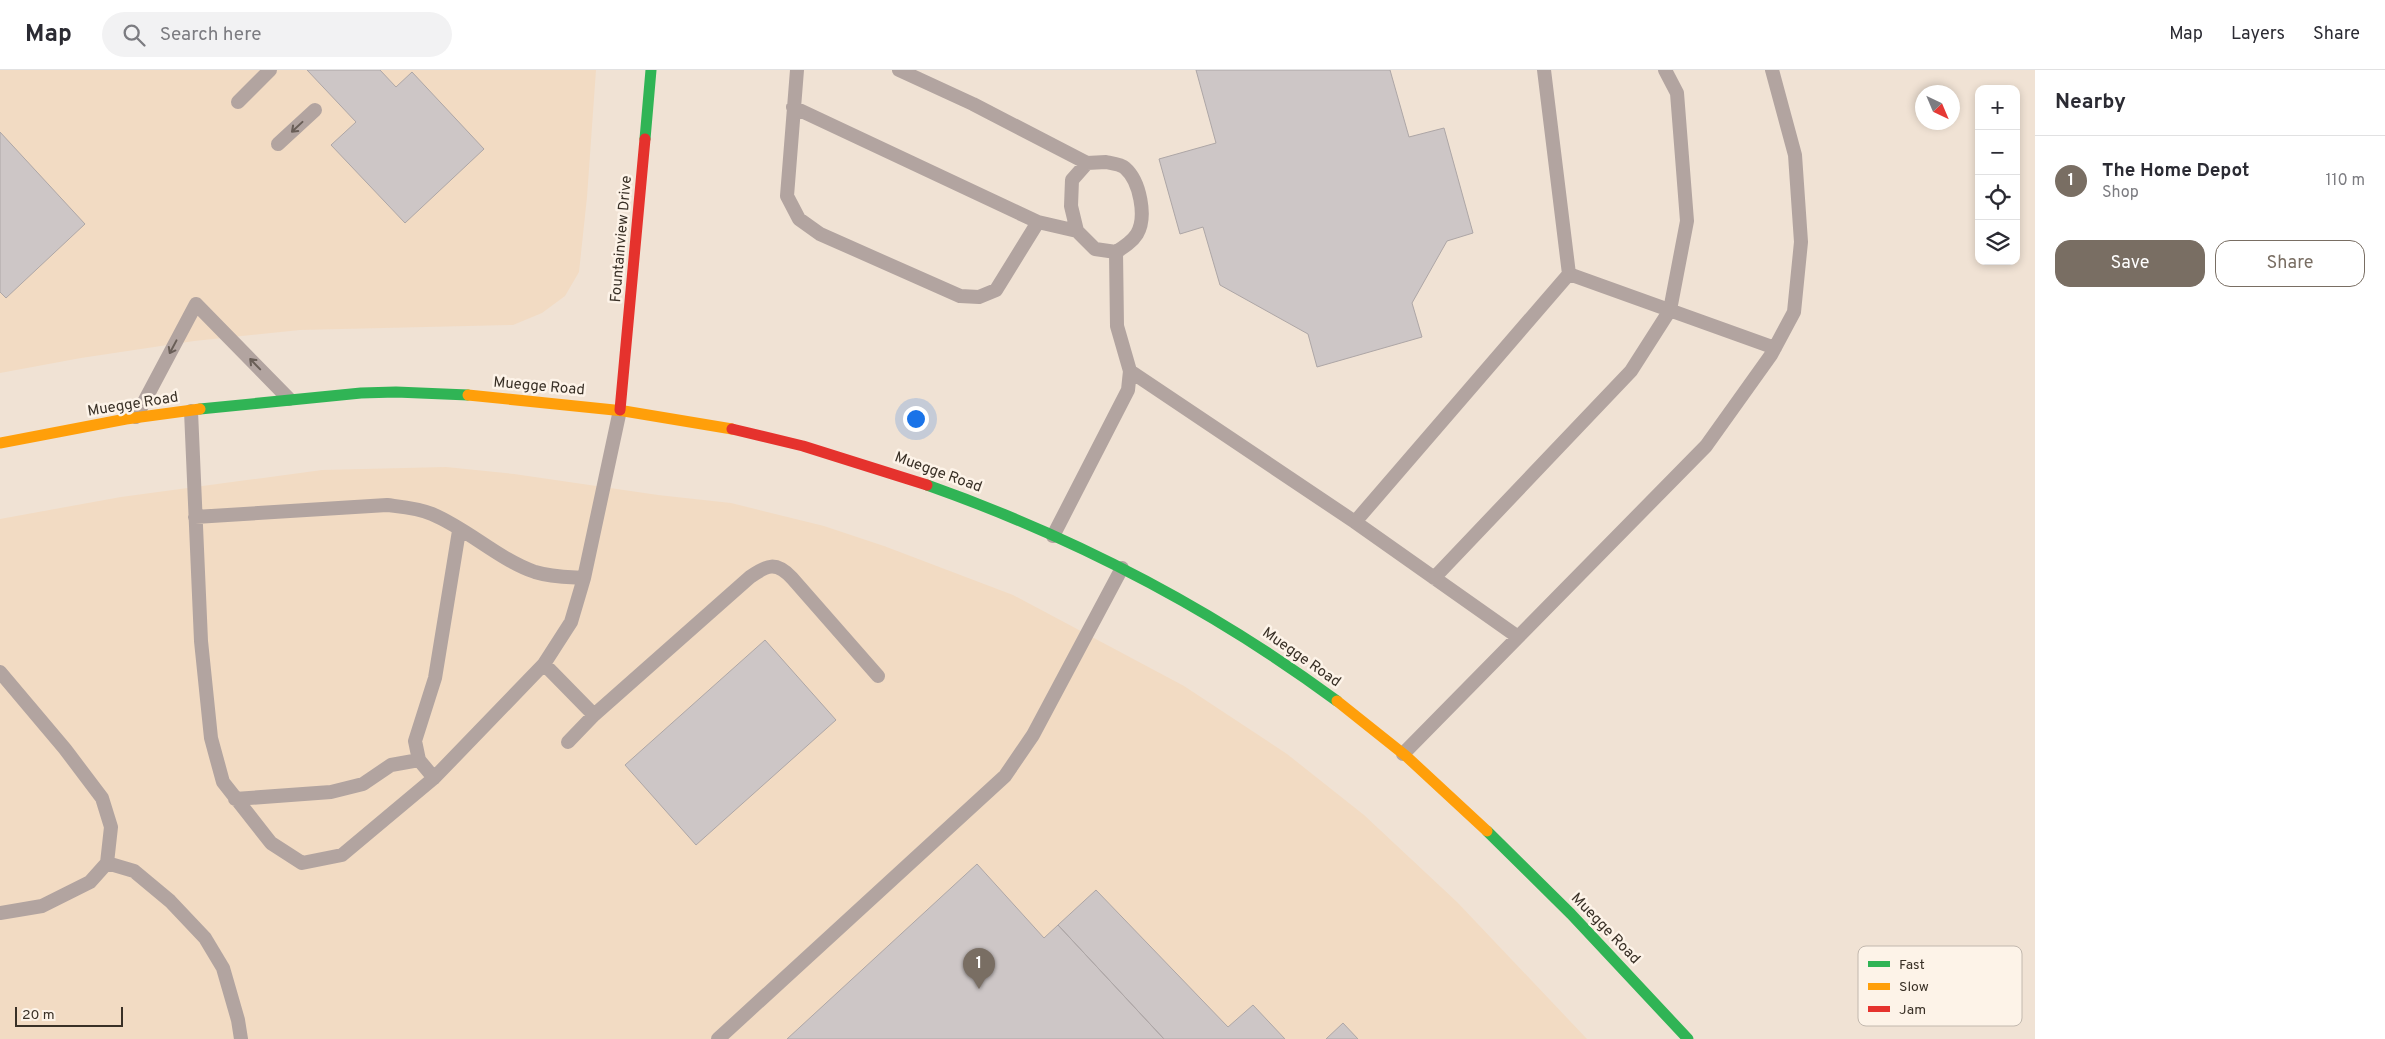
<!DOCTYPE html>
<meta charset="utf-8">
<style>
:root{--surface:#fff;--page:#f2f2f3;--text:#2b2b33;--muted:#7c7c81;--line:#e1e1e2;--accent:#796e63}
body{margin:0;font-family:Overpass,sans-serif;background:var(--page);color:var(--text)}
.controls{position:absolute;right:15px;top:15px;display:grid;overflow:hidden;border-radius:10px;box-shadow:0 2px 8px #0003}
.controls button{width:45px;height:45px;display:grid;place-items:center;padding:0;border:0;border-bottom:1px solid var(--line);background:var(--surface);color:var(--text);font:25px sans-serif}
.compass{position:absolute;left:1915px;top:15px;width:45px;height:45px;border-radius:50%;background:var(--surface);box-shadow:0 2px 8px #0003;rotate:136deg}
.scale{position:absolute;left:15px;bottom:12px;width:108px;box-sizing:border-box;padding-left:5px;border:2px solid #393026;border-top:0;font-size:14px;line-height:18px;white-space:nowrap;color:#393026;-webkit-text-stroke:4px #fdf3e8;paint-order:stroke}
.you{position:absolute;left:915px;top:348px;width:18px;height:18px;margin:-12px;border:4px solid #fff;border-radius:50%;background:#1a73e8;box-shadow:0 0 0 8px #1a73e833}
.badge{display:grid;place-items:center;width:32px;height:32px;border-radius:50%;background:var(--accent);color:#fff;font-size:16px;font-weight:700}
.pin{position:absolute;translate:-50% -41px;filter:drop-shadow(0 1px 2px #0008)}
.pin::after{content:'';position:absolute;top:26px;width:18px;height:15px;background:inherit;clip-path:polygon(0 0,100% 0,50% 100%)}
.list{margin:0;padding:0;list-style:none}
h2{display:flex;justify-content:space-between;align-items:center;height:65px;margin:0;padding:0 20px;font-size:21px}
h2 small{font-size:16px;font-weight:400;color:var(--muted)}
.list li{display:grid;grid-template-columns:32px 1fr auto;gap:15px;align-items:center;box-sizing:border-box;height:90px;padding:0 20px;border-top:1px solid var(--line)}
.list b{display:block;font-size:19px;white-space:nowrap}
.list p{margin:0;font-size:16px;white-space:nowrap;color:var(--muted)}
.list em{font-size:16px;font-style:normal;color:var(--muted)}
.actions{display:flex;gap:10px;padding:15px 20px}
.actions a{flex:1;padding:11px 0;border:1px solid var(--accent);border-radius:15px;text-align:center;font-size:18px;color:var(--accent)}
.actions .main{background:var(--accent);color:#fff}
.icon{flex:none;width:28px;height:28px;fill:none;stroke:currentColor;stroke-width:2;stroke-linecap:round;stroke-linejoin:round}
.map{position:relative;flex:none;width:2035px;height:969px;overflow:hidden}
header{display:flex;align-items:center;gap:30px;box-sizing:border-box;height:70px;padding:0 25px;background:var(--surface);border-bottom:1px solid var(--line)}
header strong{font-size:24px}
nav{display:flex;gap:28px;margin-inline-start:auto;font-size:18px}
.search{width:350px;height:45px;background:var(--page);display:flex;align-items:center;gap:12px;box-sizing:border-box;padding:0 18px;border-radius:28px;color:var(--muted);font-size:19px}
main{display:flex}
aside{flex:1;background:var(--surface)}
.map>svg:first-child{display:block}
.built{fill:#f2dbc3}
.building{fill:#cdc6c6;stroke:#ada6a6}
.lines{fill:none;stroke-linecap:round;stroke-linejoin:round}
.lane{stroke:#b2a4a0;stroke-width:14}
.fast{stroke:#30b455;stroke-width:11}
.slow{stroke:#ff9f0a;stroke-width:11}
.jam{stroke:#e5322d;stroke-width:11}
.oneway{stroke:#695e57}
.labels{text-anchor:middle;dominant-baseline:central;stroke-width:5;stroke-linejoin:round;paint-order:stroke}
.street-label{font-size:15px;fill:#393026;stroke:#fdf3e8}
.key{fill:#fdf3e8;stroke:#c2b8ae;stroke-width:1}
.key-label{font-size:14px;fill:#393026}
</style>
<header>
<strong>Map</strong>
<div class="search"><svg class="icon" aria-label="search" viewBox="0 0 24 24"><circle cx="10" cy="10" r="6"/><path d="M15 15l6 6"/></svg>Search here</div>
<nav><a>Map</a><a>Layers</a><a>Share</a></nav>
</header>
<main>
<div class="map">
<svg width="2035" height="969" viewBox="0 0 2035 969">
<rect width="100%" height="100%" fill="#f0e2d4"/>
<!-- built -->
<path class="built" d="M0,0H596L587,127L579,202L565,226L542,243L513,255L300,260L194,271L81,288L0,303Z
M446,397L514,404L658,425L731,433L824,456L884,476L1013,525L1184,616L1287,684L1364,745L1457,832L1587,969H0V449L121,427L322,400Z"/>
<!-- building -->
<path class="building" d="M307,0H380L396,17L412,2L484,79L405,153L331,75L356,52Z
M1196,0H1390L1409,67L1444,58L1473,163L1447,171L1412,233L1422,267L1317,297L1308,264L1220,215L1203,157L1180,164L1159,89L1216,73Z
M0,62L85,154L6,228L0,222Z
M765,570L836,650L696,775L625,695Z
M977,794L1044,868L1058,855L1164,969H787Z
M1096,820L1228,957L1253,935L1285,969H1164L1058,855Z
M1343,953L1358,969H1326Z"/>
<g class="lines">
<!-- lane -->
<path class="lane" d="M797,0L787,126L799,149L820,164L960,226L979,227L996,220L1038,152L1077,161
M899,0L973,34L1087,93
M238,32L270,0
M793,37L1038,152
M278,74L315,40
M1106,92C1111,93 1121,94 1125,98C1140,111 1147,147 1137,164C1132,172 1124,177 1116,182L1095,179L1077,161L1071,136L1072,110L1087,93Z
M1569,204L1775,278
M1130,301L1355,452L1569,204L1544,0
M191,341L201,571L211,668L223,712L271,773L302,793L342,785L434,708L544,594L571,552L584,508L620,340
M136,347L196,234L289,329
M195,447L387,435C403,437 418,438 432,444C468,459 498,489 535,502C551,507 568,507 584,508
M1355,452L1518,567
M1053,466L1128,320L1130,301L1117,256L1116,182
M1434,508L1631,301L1670,240L1687,151L1677,23L1665,0
M544,594L594,645L750,507C767,495 776,491 792,508L878,606
M0,602L65,679L102,728L111,757L107,793L90,812L42,836L0,843
M568,672L594,645
M1403,684L1706,376L1771,285L1794,242L1801,172L1795,85L1772,0
M434,708L419,690L415,671L435,608L459,461
M235,729L331,722L363,714L391,695L419,690
M107,793L134,801L170,831L205,868L223,898L238,950L241,969
M718,969L1005,706L1033,665L1122,498"/>
<!-- fast -->
<path class="fast" d="M645,69L651,0
M200,339L361,323L396,322L468,325
M927,415C1074,467 1211,538 1337,631
M1487,761L1571,844L1688,969"/>
<!-- slow -->
<path class="slow" d="M468,325L624,341L732,359
M0,373L126,349L200,339
M1337,631L1406,686L1487,761"/>
<!-- jam -->
<path class="jam" d="M620,340L645,69
M732,359L803,376L927,415"/>
</g>
<!-- one-way arrows -->
<defs><path id="oneway-shaft" d="M-6 0H5M1.5-3L5.5 0L1.5 3" fill="none" stroke-width="1.6" stroke-linecap="round" stroke-linejoin="round" transform="scale(1.25)"/></defs>
<g class="oneway">
<use href="#oneway-shaft" transform="translate(297 57) rotate(137)"/>
<use href="#oneway-shaft" transform="translate(173 277) rotate(118)"/>
<use href="#oneway-shaft" transform="translate(255 294) rotate(-134)"/>
</g>
<g class="labels">
<!-- street labels -->
<g class="street-label">
<text transform="translate(622 169) rotate(-85)">Fountainview Drive</text>
<text transform="translate(539 317) rotate(5)">Muegge Road</text>
<text transform="translate(133 335) rotate(-9)">Muegge Road</text>
<text transform="translate(938 403) rotate(20)">Muegge Road</text>
<text transform="translate(1301 588) rotate(35)">Muegge Road</text>
<text transform="translate(1605 859) rotate(46)">Muegge Road</text>
</g>
</g>
<!-- legend -->
<rect x="1858" y="876" width="164" height="80" rx="8" class="key"/>
<rect x="1868" y="891" width="22" height="6" fill="#30b455"/>
<rect x="1868" y="913" width="22" height="7" fill="#ff9f0a"/>
<rect x="1868" y="936" width="22" height="6" fill="#e5322d"/>
<g class="key-label">
<text x="1899" y="899">Fast</text>
<text x="1899" y="921">Slow</text>
<text x="1899" y="944">Jam</text>
</g>
</svg>
<div class="controls">
<button>+</button>
<button>−</button>
<button><svg class="icon" aria-label="locate" viewBox="0 0 24 24"><circle cx="12" cy="12" r="6"/><path d="M12 2v4M12 18v4M2 12h4M18 12h4"/></svg></button>
<button><svg class="icon" aria-label="layers" viewBox="0 0 24 24"><path d="M12 4l9 5-9 5-9-5zM3 14l9 5 9-5"/></svg></button>
</div>
<svg class="compass" viewBox="-18 -18 36 36"><path d="M0-13l5 13h-10z" fill="#e53935"/><path d="M0 13l5-13h-10z" fill="#7c7c81"/></svg>
<div class="scale">20 m</div>
<div class="you"></div>
<div class="pin badge" style="left:979px;top:919px">1</div>
</div>
<aside>
<h2>Nearby<small></small></h2>
<ul class="list">
<li><span class="badge">1</span><div><b>The Home Depot</b><p>Shop</p></div><em>110 m</em></li>
</ul>
<div class="actions"><a class="main">Save</a><a>Share</a></div>
</aside>
</main>
